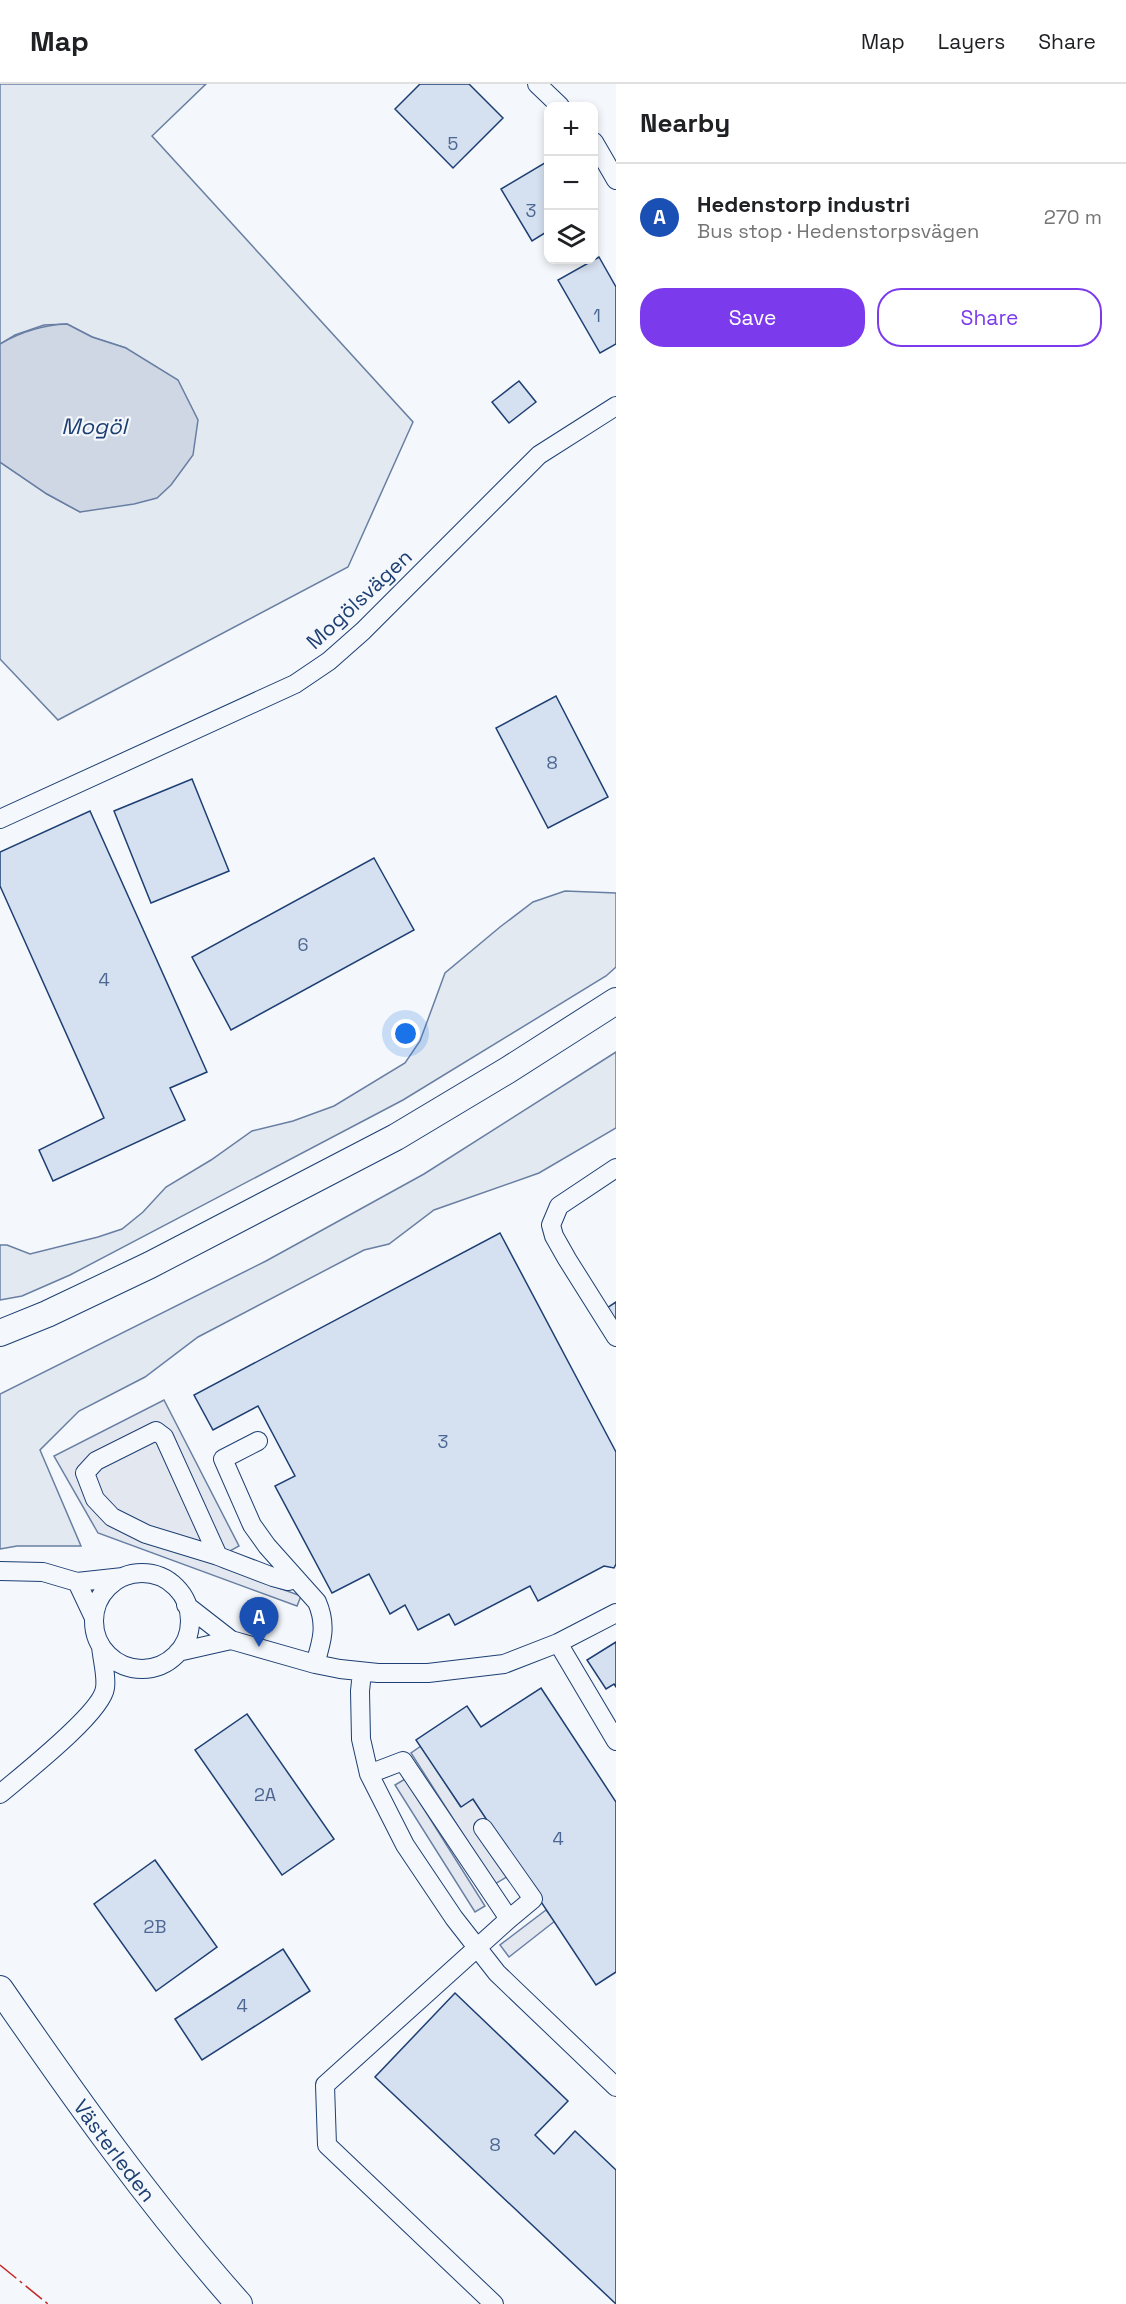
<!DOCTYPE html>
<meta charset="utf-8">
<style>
:root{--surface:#fff;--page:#f6f6f6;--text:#202124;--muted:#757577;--line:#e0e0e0;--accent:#7c3aed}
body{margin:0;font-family:"Space Grotesk",sans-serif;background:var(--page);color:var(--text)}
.controls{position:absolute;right:18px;top:18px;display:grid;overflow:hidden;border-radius:12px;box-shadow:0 3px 9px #0003}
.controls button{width:54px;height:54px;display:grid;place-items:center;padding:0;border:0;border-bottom:2px solid var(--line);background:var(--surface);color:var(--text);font:30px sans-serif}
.you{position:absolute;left:406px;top:950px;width:21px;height:21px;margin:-15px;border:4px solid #fff;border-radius:50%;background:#1a73e8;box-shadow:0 0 0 9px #1a73e833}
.badge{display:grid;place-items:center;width:39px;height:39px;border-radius:50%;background:var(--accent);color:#fff;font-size:20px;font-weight:700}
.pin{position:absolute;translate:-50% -50px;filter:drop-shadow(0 2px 3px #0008)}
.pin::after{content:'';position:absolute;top:32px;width:21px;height:18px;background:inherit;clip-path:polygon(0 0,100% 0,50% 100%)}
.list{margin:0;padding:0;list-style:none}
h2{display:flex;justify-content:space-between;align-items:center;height:78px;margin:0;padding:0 24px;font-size:26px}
h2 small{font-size:20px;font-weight:400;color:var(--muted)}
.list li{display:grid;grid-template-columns:39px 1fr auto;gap:18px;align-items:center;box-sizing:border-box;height:108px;padding:0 24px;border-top:2px solid var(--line)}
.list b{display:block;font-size:22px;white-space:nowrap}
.list p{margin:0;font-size:20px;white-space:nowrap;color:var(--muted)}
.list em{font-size:20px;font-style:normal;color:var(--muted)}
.actions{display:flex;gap:12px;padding:18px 24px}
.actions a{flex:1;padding:14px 0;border:2px solid var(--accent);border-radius:24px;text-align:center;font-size:21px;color:var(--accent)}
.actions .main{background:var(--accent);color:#fff}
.icon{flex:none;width:33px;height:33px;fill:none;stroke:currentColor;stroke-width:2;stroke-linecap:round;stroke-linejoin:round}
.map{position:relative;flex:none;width:616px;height:2220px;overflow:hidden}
header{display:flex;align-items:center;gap:36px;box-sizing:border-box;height:84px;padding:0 30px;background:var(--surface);border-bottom:2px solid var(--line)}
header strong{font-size:28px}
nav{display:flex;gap:33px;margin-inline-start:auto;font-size:21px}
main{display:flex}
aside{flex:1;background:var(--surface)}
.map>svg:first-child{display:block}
.green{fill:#e3e9f0;stroke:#687fa3;stroke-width:1.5}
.parking{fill:#e3e8f0;stroke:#687fa3;stroke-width:1.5}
.water{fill:#cfd7e4;stroke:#687fa3;stroke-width:1.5}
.building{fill:#d5e0f0;stroke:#1d3f73;stroke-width:1.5}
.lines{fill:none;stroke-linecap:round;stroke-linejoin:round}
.minor-casing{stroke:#1d3f73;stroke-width:20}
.highway-casing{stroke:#1d3f73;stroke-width:28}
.minor{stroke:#f4f7fb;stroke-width:18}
.highway{stroke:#f4f7fb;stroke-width:26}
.power{stroke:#c62828;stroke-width:1.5;stroke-dasharray:21 4.5 3 4.5;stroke-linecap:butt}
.labels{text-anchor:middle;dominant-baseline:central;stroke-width:4.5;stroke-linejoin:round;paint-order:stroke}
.number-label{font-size:18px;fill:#4b6792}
.street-label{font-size:21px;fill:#1d3f73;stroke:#f4f7fb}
.water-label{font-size:22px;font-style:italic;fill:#1d3f73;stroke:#f4f7fb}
</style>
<header>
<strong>Map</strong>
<nav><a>Map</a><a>Layers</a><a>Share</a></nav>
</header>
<main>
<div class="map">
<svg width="616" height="2220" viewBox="0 0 616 2220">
<rect width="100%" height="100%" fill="#f4f7fb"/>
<!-- green -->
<path class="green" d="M0,0H206L152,52L413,338L348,483L58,636L0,575V378L47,410L80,428L126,264L92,253L67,240L44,241L15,251L0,260Z
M565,807L616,809V883L606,892L403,1016L70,1191L22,1212L0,1216V1161H7L30,1170L98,1153L122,1145L143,1128L166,1103L211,1076L252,1047L293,1037L334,1022L405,979L420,957L445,889L500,843L533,818Z
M616,968V1044L539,1089L434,1126L389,1160L364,1166L198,1253L145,1293L79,1327L40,1366L81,1462H17L0,1465V1310L266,1177L424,1090Z"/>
<!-- parking -->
<path class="parking" d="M164,1316L239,1462L228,1468L221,1483L301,1512L297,1522L98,1449L54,1372Z
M421,1662L460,1722L473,1715L520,1785L495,1800L411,1669Z
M405,1695L485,1822L475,1828L395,1701Z
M546,1826L555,1837L509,1873L500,1861Z"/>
<!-- water -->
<path class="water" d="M67,240L92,253L126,264L178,296L198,336L193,371L171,401L157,414L134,420L80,428L47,410L0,378V260C22,247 42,241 67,240Z"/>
<!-- building -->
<path class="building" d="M420,0H469L503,34L453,84L395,25Z
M548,77V147L532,157L501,105Z
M599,173L616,203V260L600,269L558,196Z
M519,297L536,318L509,339L492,318Z
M556,612L608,713L548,744L496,644Z
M192,695L229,787L151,819L114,727Z
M90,727L207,988L170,1004L185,1036L53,1097L39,1066L104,1034L0,802V768Z
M374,774L414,846L231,946L192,873Z
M500,1149L616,1368V1480L614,1484L604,1482L538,1517L530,1502L455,1541L449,1530L418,1546L405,1521L390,1530L369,1490L332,1509L275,1402L295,1392L258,1322L213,1346L194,1311Z
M616,1218V1237L607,1224Z
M616,1558V1603L614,1600L606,1605L587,1576Z
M541,1604L616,1718V1888L596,1901L473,1715L461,1723L416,1656L467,1622L481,1643Z
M247,1630L334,1755L282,1791L195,1666Z
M155,1776L217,1863L156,1907L94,1820Z
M283,1865L310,1907L202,1976L175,1935Z
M455,1909L568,2017L535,2051L554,2070L575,2047L616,2086V2220L375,1993Z"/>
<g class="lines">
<defs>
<path id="minor" d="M537,0L560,22
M594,58L616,96
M0,735L295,600L329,577L363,547L539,371L616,322
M616,1084L559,1122L551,1141L554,1152L567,1175L616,1253
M258,1357L223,1375L252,1441L267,1462L317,1518C327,1541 322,1557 315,1580
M218,1472L164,1353L156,1347L96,1377L85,1389L95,1415L112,1433L146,1450L218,1472L273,1493L288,1497L296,1495
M0,1487L43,1488L77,1498L94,1534
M94 1537a48 48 0 1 1 96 0a48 48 0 1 1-96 0Z
M77,1498L123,1493
M186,1521L231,1556L315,1580L340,1585L378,1589H428L504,1580L558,1559L616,1529
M558,1559L616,1657
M178,1568L231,1556
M362,1588L360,1607L361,1655L369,1690L405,1761L454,1834L497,1889L616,2003
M369,1690L403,1677L509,1835L325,2001L327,2061L494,2220
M0,1710C21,1692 102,1629 105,1604C107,1592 102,1575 101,1562
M483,1744L533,1815L509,1835"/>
<g id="highway">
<path d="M0,1249L47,1230L150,1181L396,1053L508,986L616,917"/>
<path id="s1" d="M0,1905C75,2014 151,2121 239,2220"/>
</g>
</defs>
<!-- minor casing -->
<use href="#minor" class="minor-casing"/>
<!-- highway casing -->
<use href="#highway" class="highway-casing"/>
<!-- minor -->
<use href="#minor" class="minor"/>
<!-- highway -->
<use href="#highway" class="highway"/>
<!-- power -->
<path class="power" d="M0,2181L48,2220"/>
</g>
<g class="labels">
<!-- number labels -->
<g class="number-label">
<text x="453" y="59">5</text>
<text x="531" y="126">3</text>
<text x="597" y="231">1</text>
<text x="552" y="678">8</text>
<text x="303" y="860">6</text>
<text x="104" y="895">4</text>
<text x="443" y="1357">3</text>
<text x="265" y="1710">2A</text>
<text x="558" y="1754">4</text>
<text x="155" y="1842">2B</text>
<text x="242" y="1921">4</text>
<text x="495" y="2060">8</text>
</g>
<!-- street labels -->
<g class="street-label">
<text transform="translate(359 515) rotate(-43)">Mogölsvägen</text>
<text stroke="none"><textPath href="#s1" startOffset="198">Västerleden</textPath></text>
</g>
<!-- water labels -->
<g class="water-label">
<text x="94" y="342">Mogöl</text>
</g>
</g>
</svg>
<div class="controls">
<button>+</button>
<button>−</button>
<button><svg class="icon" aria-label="layers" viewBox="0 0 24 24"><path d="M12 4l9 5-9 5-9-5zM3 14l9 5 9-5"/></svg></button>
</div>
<div class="you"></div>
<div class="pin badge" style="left:259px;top:1563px;background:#1a4fb4">A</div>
</div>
<aside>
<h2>Nearby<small></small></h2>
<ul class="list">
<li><span class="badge" style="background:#1a4fb4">A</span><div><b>Hedenstorp industri</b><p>Bus stop · Hedenstorpsvägen</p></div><em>270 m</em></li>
</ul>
<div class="actions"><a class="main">Save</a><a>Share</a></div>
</aside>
</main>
